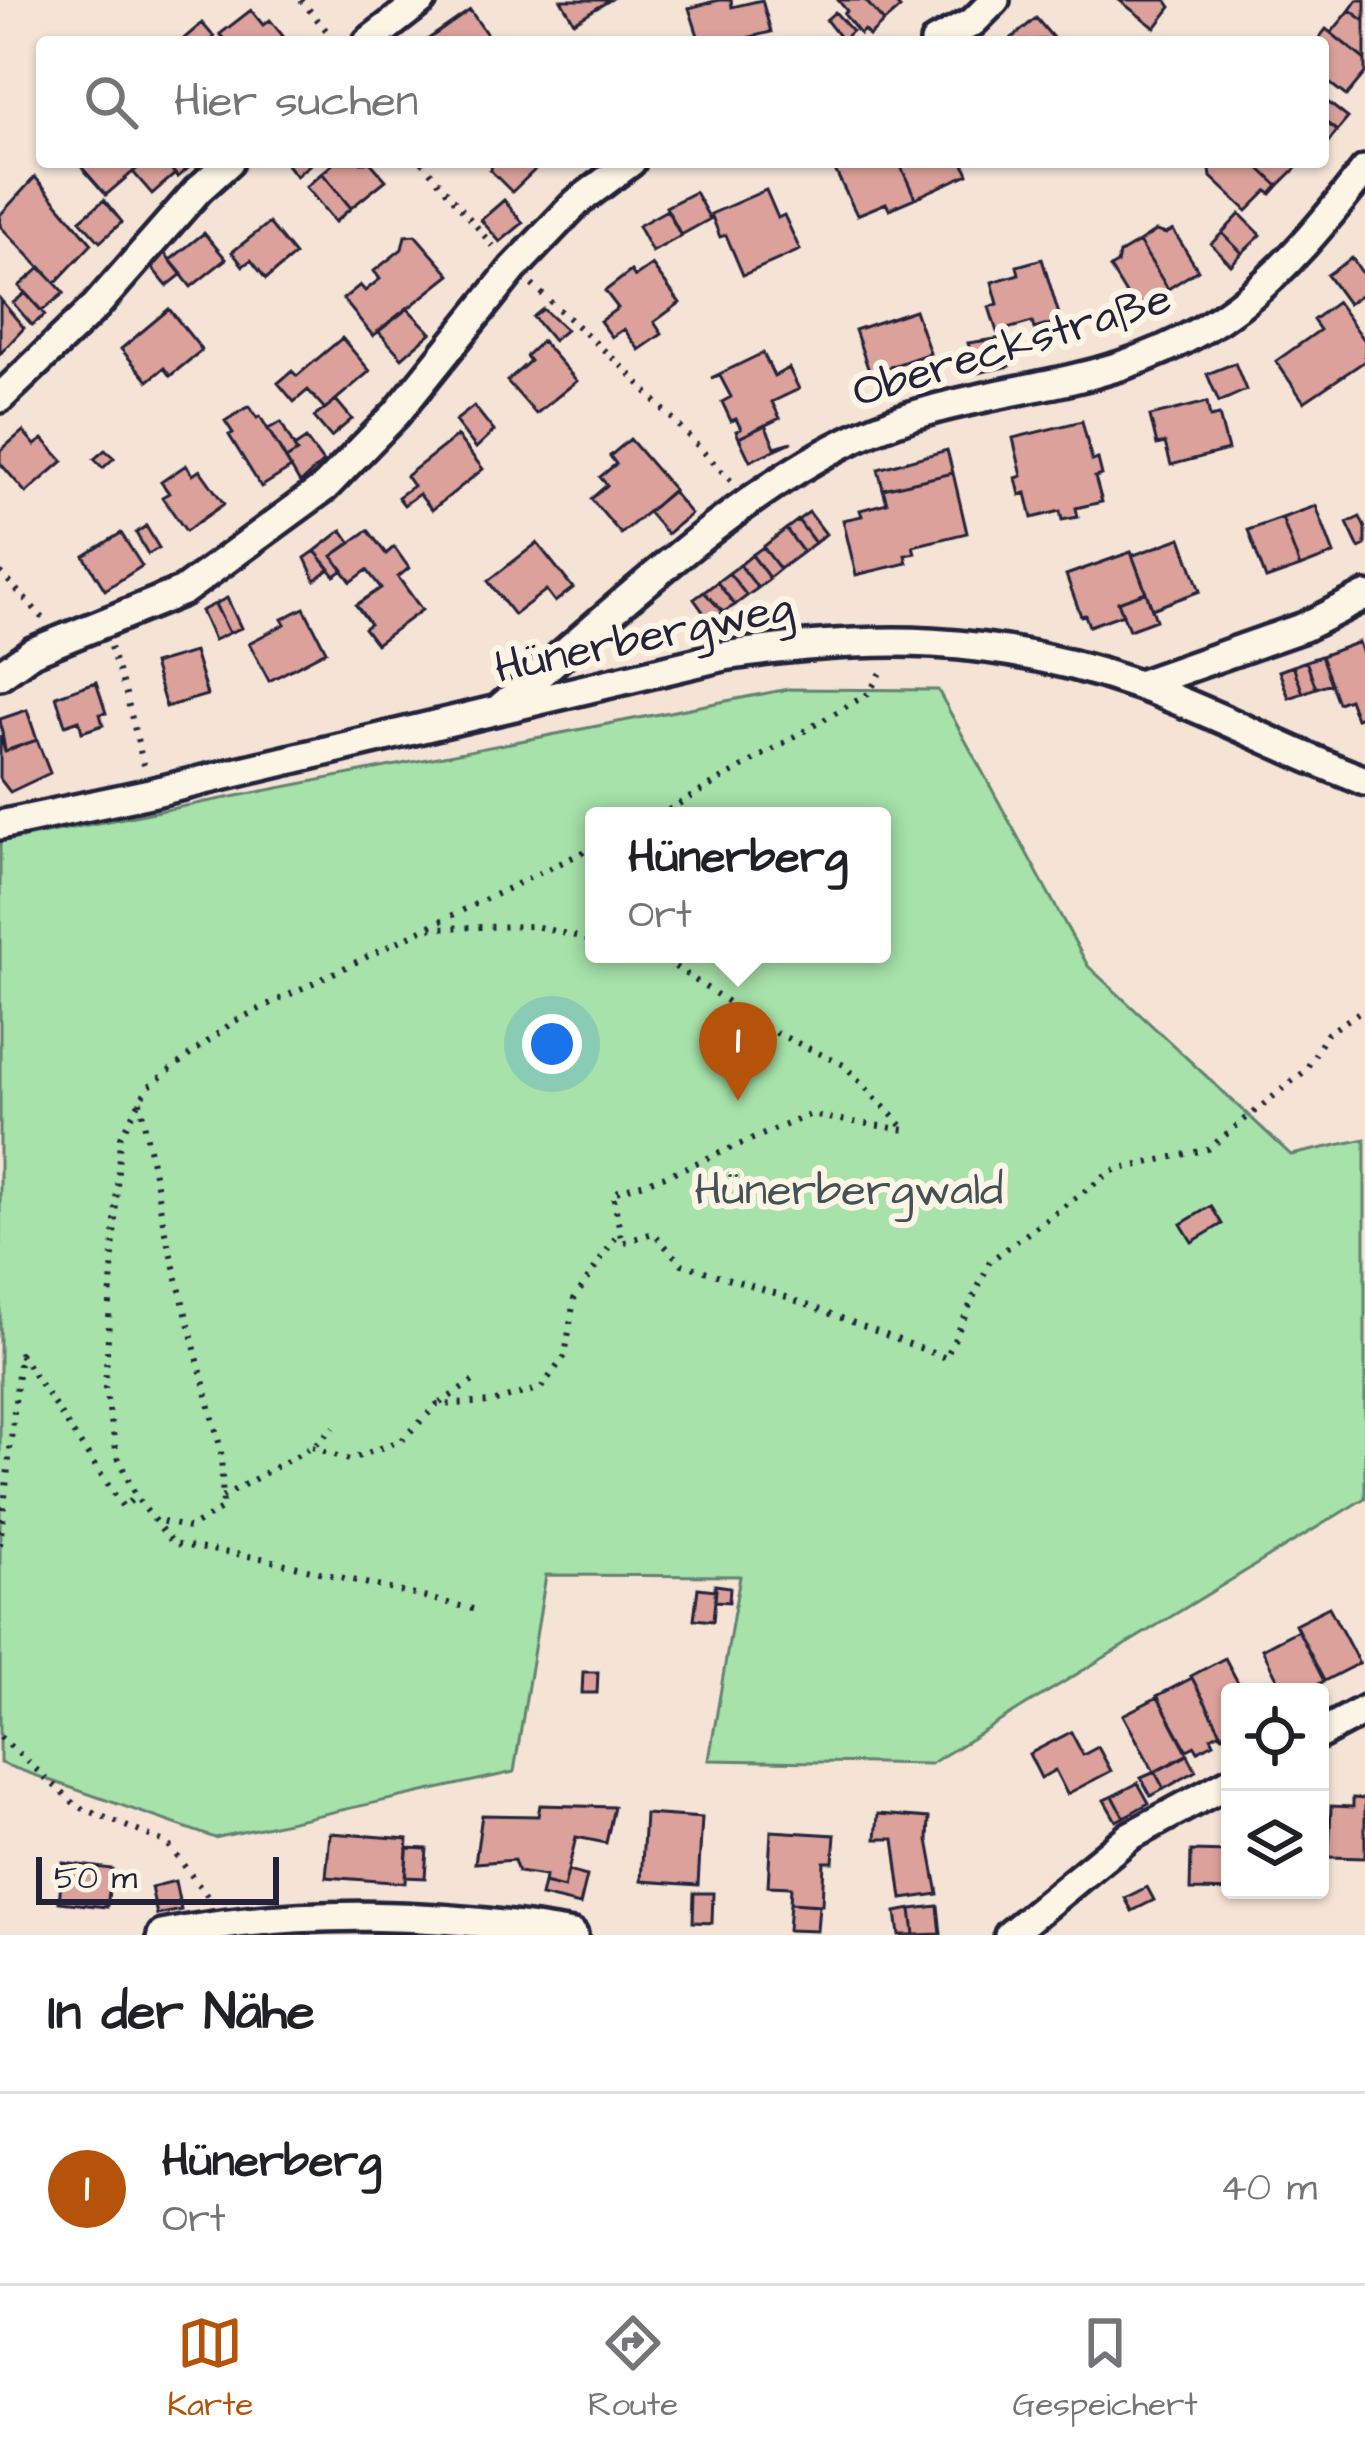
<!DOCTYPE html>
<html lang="de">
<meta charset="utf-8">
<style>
:root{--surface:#fff;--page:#f2f2f2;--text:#202124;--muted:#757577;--line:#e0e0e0;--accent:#b45309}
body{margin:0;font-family:"Architects Daughter",sans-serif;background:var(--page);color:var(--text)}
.controls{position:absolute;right:36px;bottom:36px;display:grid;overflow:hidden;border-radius:12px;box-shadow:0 3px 9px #0004}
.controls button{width:108px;height:108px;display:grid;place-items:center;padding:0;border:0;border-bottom:3px solid var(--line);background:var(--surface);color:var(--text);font:60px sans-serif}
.scale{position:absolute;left:36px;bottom:30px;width:243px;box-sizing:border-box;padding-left:12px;border:6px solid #22223b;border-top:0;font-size:33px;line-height:42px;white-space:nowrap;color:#22223b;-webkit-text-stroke:9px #fcf5e5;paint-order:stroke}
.you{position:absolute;left:552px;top:1044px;width:42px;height:42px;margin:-30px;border:9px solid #fff;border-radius:50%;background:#1a73e8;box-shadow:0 0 0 18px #1a73e833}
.badge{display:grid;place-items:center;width:78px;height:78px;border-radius:50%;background:var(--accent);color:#fff;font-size:39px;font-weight:700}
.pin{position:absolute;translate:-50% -99px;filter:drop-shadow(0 3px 6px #0008)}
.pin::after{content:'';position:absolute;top:63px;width:42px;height:36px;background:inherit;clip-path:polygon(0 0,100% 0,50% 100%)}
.popup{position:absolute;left:585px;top:807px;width:306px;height:156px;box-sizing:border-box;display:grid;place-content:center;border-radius:12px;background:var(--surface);filter:drop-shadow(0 3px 9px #0005);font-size:39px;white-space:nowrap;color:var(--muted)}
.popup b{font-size:45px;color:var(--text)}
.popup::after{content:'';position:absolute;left:50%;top:100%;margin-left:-24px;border:24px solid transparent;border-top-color:var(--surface)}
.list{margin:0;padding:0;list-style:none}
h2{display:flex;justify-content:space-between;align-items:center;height:156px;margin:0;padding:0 48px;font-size:51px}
h2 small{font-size:39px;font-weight:400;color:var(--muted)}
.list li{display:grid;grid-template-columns:78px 1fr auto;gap:36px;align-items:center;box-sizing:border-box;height:192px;padding:0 48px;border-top:3px solid var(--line)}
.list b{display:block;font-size:45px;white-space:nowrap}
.list p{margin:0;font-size:39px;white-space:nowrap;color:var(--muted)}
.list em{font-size:39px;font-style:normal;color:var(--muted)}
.icon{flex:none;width:66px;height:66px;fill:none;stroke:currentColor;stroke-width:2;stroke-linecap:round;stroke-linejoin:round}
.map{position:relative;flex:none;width:1365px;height:1935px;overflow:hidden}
.search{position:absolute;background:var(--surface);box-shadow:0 3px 9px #0004;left:36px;right:36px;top:36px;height:132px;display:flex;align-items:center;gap:30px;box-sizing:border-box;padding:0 42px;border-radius:12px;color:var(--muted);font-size:45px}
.sheet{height:348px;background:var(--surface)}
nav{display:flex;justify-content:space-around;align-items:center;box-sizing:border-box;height:168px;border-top:3px solid var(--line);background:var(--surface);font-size:33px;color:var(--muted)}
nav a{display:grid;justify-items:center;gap:6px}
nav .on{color:var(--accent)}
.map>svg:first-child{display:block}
.green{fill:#a6e2a9;stroke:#648272;stroke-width:3;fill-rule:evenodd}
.building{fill:#dba19a;stroke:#22223b;stroke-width:3}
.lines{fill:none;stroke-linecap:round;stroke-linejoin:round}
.street-casing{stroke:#22223b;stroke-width:36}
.path{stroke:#22223b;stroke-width:6;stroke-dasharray:3 9;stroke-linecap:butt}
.street{stroke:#fcf5e5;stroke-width:27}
.labels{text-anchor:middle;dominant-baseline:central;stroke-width:12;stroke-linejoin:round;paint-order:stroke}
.street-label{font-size:45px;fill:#22223b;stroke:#fcf5e5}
.park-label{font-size:45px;fill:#435256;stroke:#fcf5e5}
</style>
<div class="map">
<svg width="1365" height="1935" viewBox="0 0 1365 1935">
<rect width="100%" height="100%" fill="#f5e4d6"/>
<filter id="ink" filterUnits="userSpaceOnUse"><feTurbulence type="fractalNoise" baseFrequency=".00833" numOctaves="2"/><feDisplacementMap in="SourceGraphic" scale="24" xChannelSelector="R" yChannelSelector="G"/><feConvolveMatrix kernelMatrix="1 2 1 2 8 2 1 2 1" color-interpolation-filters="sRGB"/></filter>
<g filter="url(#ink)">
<!-- green -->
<path class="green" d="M788,689L938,690L1088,966L1291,1155L1365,1139V1498L930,1764L709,1760L740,1576L546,1575L514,1772L215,1838L0,1763V842ZM594,816H882V954H594Z"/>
<!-- building -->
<path class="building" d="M561,0H610L574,22Z
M719,0H731L732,7L762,0L771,32L730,42H706L705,39L700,42L689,8Z
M838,0H865L884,22L869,36L864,30L860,34L844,14L847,11Z
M865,0H898L895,3L900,8L884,22Z
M1119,0H1166L1171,7L1155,28Z
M1357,0H1365V21L1350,10Z
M251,10L263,25L270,20L283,36L276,42H226L220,34Z
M470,10L492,42L427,40Z
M1350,10L1365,21V60L1331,33Z
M835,12L852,31L842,40L826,20Z
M1036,18L1054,39L1007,42Z
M202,23L214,37L208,42H180Z
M1326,29L1365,60V73L1346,96L1323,78V42H1316Z
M1325,100L1348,118L1337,131L1323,120Z
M1323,120L1337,131L1323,150Z
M77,162H136L140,166L106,195Z
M145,162H165L175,174L152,194L133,172Z
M165,162H195L178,177Z
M285,162H313L296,176Z
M335,162H370L386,180L351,208L322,173Z
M494,162H543L512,192L490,170Z
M843,162H899L915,198L889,209L886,203L857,215L833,166Z
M899,162H963L968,174L915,198Z
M1217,162H1253L1278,186L1271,194L1267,191L1247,211L1211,177L1210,170Z
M1253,162H1302L1278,186Z
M322,173L351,208L335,222L306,187Z
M35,177L92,244L55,283L0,226V215Z
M766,190L778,218L784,215L800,250L743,275L726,235L720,237L711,214Z
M695,192L710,219L681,235L666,207Z
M104,200L122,222L100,242L80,220Z
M504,200L523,223L500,242L481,220Z
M667,210L681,236L652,252L638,226Z
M1240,214L1261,235L1242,253L1222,233Z
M269,223L295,255L266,279L251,260L243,266L232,252Z
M1173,230L1198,270L1168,289L1139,242L1156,231L1166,234Z
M204,233L226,259L191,287L170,260Z
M1222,233L1242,253L1231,265L1211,244Z
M415,235L450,275L373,336L343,299L360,285L365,291L380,279L374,271L402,249L405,236Z
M1139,242L1168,289L1135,309L1110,268L1117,264L1119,254Z
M162,250L182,274L167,286L147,262Z
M1352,258L1365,277V292L1348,304L1327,275Z
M1042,259L1061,321L1034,329L1032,322L997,332L989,307L998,304L992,282L1019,274L1017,266Z
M652,265L680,303L654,322L662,334L639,350L624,329L612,337L600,321L618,308L605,291L631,271L635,277Z
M41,267L64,293L42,311L19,286Z
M25,293L45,315L32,325L13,303Z
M0,299L24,328L0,354Z
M1337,302L1365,341V361L1304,402L1276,361L1320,330L1313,320Z
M407,308L431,333L402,358L378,331Z
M169,309L202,350L170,376L164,368L148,381L121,349Z
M543,309L566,330L553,341L533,317Z
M915,310L930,353L870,374L855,330Z
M342,338L370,371L325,409L308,390L294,402L278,383L292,371L297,376Z
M1003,338L1009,366L978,373L968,343Z
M542,341L577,381L536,414L507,381L530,361L526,356Z
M763,353L774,376L789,368L799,389L772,402L780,418L739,438L736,431L741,429L736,419L731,421L722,402L731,397L720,376L711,378Z
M1235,363L1246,390L1219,402L1207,374Z
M336,400L352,419L331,437L314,417Z
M1207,402L1210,417L1219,415L1228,450L1171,465L1165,443L1157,445L1150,416Z
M249,406L257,418L260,416L291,468L261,487L229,435L233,433L225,421Z
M474,406L494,431L476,448L455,421Z
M1082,421L1092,461L1098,459L1102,475L1095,477L1102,502L1076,508L1078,517L1062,520L1060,511L1032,518L1026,493L1020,495L1016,478L1022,476L1013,438Z
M281,422L297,452L286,459L268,429Z
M765,425L775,447L792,442L750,461L739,438Z
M23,431L35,445L43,439L63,461L26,493L0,463V451Z
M457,436L483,469L432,510L419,494L404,505L398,497L413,486L406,476Z
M306,439L323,462L300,483L286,459L297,452L294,447Z
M630,439L674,490L621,534L591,499L607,485L600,477L616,464L610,456Z
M105,450L114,458L103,468L94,459Z
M947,450L953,473L883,489L878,469Z
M186,465L193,475L200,470L224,504L186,531L162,497L169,493L161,482Z
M953,473L967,533L913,546L915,553L905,555L907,563L856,575L843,520L862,516L860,510L887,503L883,489Z
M672,491L691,514L667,534L648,512Z
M1316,506L1334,554L1300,567L1282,518Z
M809,512L826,534L815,543L798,520Z
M1360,517L1365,528V545L1359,548L1347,523Z
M1282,518L1300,567L1266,579L1248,530Z
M798,520L815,543L803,552L786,529Z
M146,526L159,548L148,554L136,533Z
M786,529L803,552L780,569L763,547Z
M342,530L351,543L332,556L343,570L335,576L315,551Z
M368,530L386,554L394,547L409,568L398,577L422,610L376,644L364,628L370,624L356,605L381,588L367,570L351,582L332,556Z
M121,533L142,566L105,590L84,556Z
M1181,538L1200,591L1152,609L1131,552L1134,555Z
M537,543L573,588L555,602L546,590L514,615L488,581Z
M763,547L780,569L769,578L752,555Z
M315,551L330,569L315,580L305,558Z
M1131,552L1146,592L1118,602L1123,614L1089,626L1085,615L1081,616L1066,575Z
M752,555L770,579L758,588L740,565Z
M740,565L758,588L747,596L729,573Z
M729,573L747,596L735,605L717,582Z
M717,582L735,605L723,612L704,592Z
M704,592L723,612L711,623L694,599Z
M1146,592L1156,620L1129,630L1118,602Z
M227,598L241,628L229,633L215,604Z
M215,604L229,633L214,640L201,611Z
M304,608L326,651L269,681L249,643L285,624L282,619Z
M1359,642L1365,660V715L1356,718L1349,699L1338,703L1321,656Z
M194,652L207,695L166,707L153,664Z
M1321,656L1331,683L1316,688L1306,661Z
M1306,661L1316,688L1303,693L1293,666Z
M1293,666L1303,693L1289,698L1279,671Z
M96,682L106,713L100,714L103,725L82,732L79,720L65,725L56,696Z
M27,710L37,740L5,751L0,719Z
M0,735L5,751L37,740L50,773L10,792L0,779Z
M1211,1206L1222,1224L1192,1242L1181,1224Z
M715,1585L730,1587L729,1602L715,1601Z
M698,1588L716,1590L713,1621L694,1619Z
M1329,1607L1359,1663L1324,1681L1295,1624Z
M1298,1630L1324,1681L1302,1692H1284L1262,1649Z
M1225,1658L1243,1692H1230V1732L1223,1736L1191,1676Z
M583,1672H598L597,1693H582Z
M1192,1678L1223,1736L1219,1733L1211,1737L1214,1743L1198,1751L1195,1746L1187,1750L1157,1696Z
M1158,1697L1188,1754L1154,1772L1123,1715Z
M1071,1732L1083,1755L1098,1747L1111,1771L1067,1794L1055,1770L1041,1778L1029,1754Z
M1188,1755L1196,1771L1164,1789L1155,1772Z
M1155,1772L1164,1789L1151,1796L1141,1778Z
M1138,1783L1149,1803L1124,1817L1113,1796Z
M1113,1796L1124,1817L1116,1821L1104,1800Z
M1353,1798L1365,1799V1858L1329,1857L1331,1806L1353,1807Z
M540,1805L614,1807L606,1843L576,1837L564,1888L544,1883L545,1876L518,1872L514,1860L475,1863L482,1815L538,1816Z
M645,1814L702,1818L698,1885L641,1881Z
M878,1814L929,1818L928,1840L938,1894L902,1899L894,1839H876Z
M771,1831L835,1835L833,1862H824L822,1905L790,1903L791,1887L768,1886Z
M330,1833L408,1839L405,1883L326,1877Z
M407,1848L427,1849L425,1878L405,1877Z
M1191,1851L1230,1852V1890L1242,1891L1190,1890Z
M63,1863L112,1869L107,1907L59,1902Z
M568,1871L587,1876L580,1905L541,1896L544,1883L564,1888Z
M175,1881L181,1910L157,1915L151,1887Z
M1147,1887L1154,1900L1132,1911L1125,1898Z
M694,1893H713L712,1923L693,1922Z
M790,1903L819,1905L817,1931L788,1930Z
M938,1906L941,1934L914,1935L911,1909Z
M911,1909L914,1935H899L896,1912Z"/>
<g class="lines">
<defs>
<path id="street" d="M368,42L422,0
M935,42L973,22L995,0
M0,398L96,306L198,190L229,162
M0,675L32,652L183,591L325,487L396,414L513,269L576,203L631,162
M1139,685L1304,627L1365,596
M502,706C608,618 733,495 857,437C924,405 996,396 1068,380C1213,348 1277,284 1365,170
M0,825L150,793L724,656C874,634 993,634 1138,685C1215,712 1288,752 1365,781
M1320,1734L1365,1710
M162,1935C295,1908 439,1912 573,1935
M1009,1935L1130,1836L1230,1782"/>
</defs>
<!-- street casing -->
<use href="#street" class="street-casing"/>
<!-- path -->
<path class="path" d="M301,0L336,42
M422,162L493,246
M532,285L629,373L732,482
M0,572L43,618
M110,647L126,694L144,767
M658,816L868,694L884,668
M430,926L594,847
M642,954L663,959L772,1031L844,1065L906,1130L809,1115L663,1177L613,1193L622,1243L653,1233L682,1264L781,1295L946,1358L990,1261L1112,1171L1208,1149L1305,1071L1327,1034L1365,1008
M140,1101L165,1232L221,1450L223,1508L189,1528L156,1520
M440,1403L478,1378
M312,1447L349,1460L402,1440L437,1405L492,1402L541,1388L565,1356L574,1299L618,1234
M222,1497L312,1447L334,1427
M0,1545L20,1354L123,1507L136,1497
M473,1609L261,1558L173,1544L136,1497L117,1455L105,1387L120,1137L148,1087L233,1022L426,928L535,926L594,941
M0,1737L77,1806L167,1843L210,1900"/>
<!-- street -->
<use href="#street" class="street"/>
</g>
</g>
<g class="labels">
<!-- street labels -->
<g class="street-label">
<text transform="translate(1012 346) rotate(-17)">Obereckstraße</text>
<text transform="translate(644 638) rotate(-12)">Hünerbergweg</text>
</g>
<!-- park labels -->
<g class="park-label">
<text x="849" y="1191">Hünerbergwald</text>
</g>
</g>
</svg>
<div class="controls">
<button><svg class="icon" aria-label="locate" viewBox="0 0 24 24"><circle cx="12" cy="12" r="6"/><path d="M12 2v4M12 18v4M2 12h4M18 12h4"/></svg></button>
<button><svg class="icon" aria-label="layers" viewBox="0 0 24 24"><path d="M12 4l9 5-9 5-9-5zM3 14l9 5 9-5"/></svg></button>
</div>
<div class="scale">50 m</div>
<div class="you"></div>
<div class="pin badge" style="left:738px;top:1101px">1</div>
<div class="popup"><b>Hünerberg</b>Ort</div>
<div class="search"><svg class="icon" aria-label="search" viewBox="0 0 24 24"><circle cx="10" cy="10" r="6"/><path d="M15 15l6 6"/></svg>Hier suchen</div>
</div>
<section class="sheet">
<h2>In der Nähe<small></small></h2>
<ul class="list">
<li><span class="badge">1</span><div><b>Hünerberg</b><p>Ort</p></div><em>40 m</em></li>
</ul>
</section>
<nav>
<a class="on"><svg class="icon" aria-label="map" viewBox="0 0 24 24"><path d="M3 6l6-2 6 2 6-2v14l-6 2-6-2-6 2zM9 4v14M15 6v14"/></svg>Karte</a>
<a><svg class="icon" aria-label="directions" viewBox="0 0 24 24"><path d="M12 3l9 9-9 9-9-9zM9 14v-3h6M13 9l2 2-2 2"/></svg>Route</a>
<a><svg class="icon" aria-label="saved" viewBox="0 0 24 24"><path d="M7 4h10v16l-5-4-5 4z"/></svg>Gespeichert</a>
</nav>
